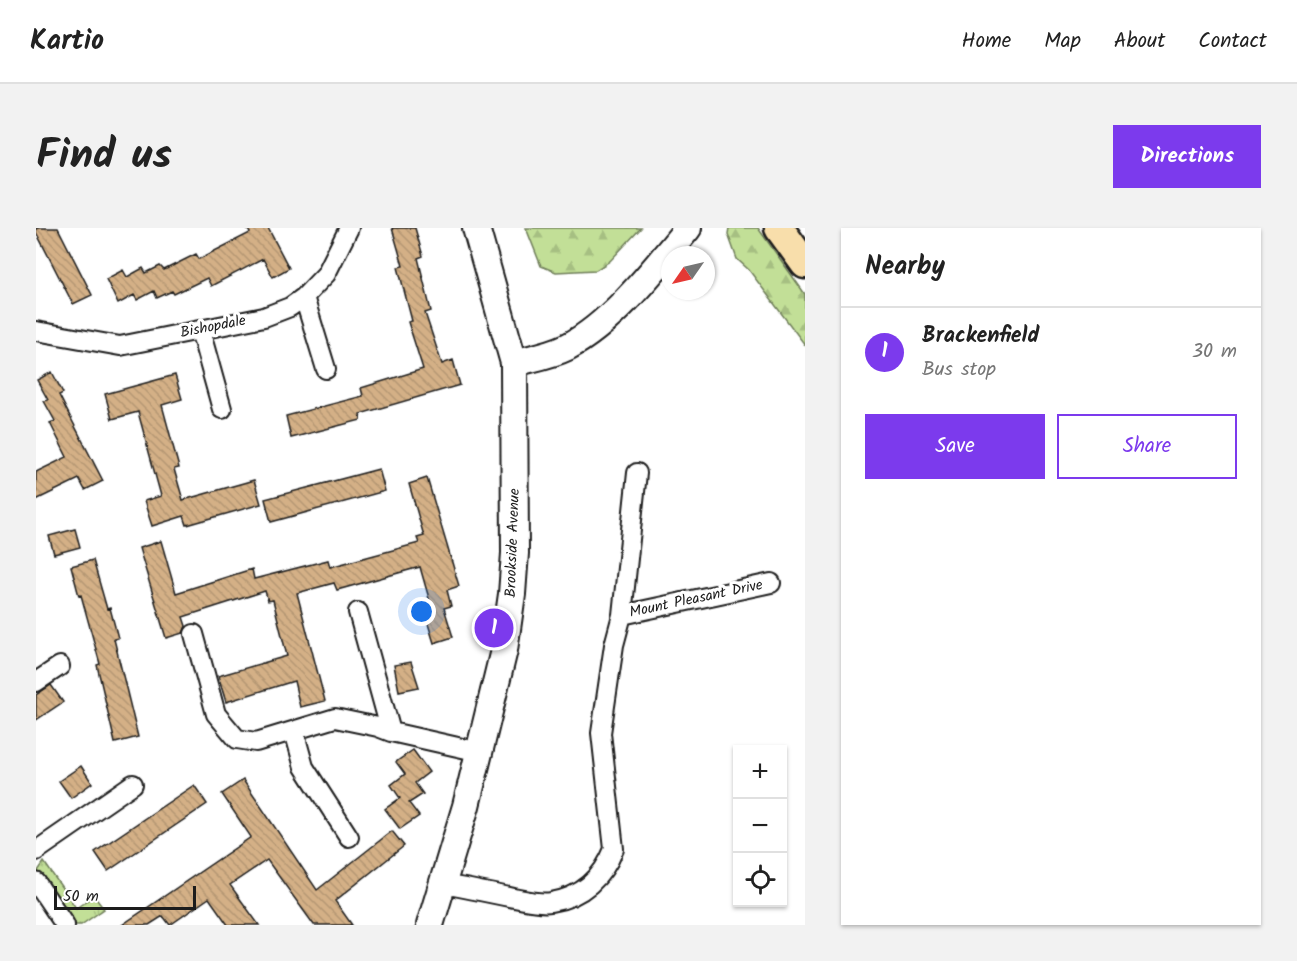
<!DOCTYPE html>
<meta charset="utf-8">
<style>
:root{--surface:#fff;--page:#f2f2f2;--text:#222;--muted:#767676;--line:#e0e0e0;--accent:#7c3aed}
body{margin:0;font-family:Kalam,sans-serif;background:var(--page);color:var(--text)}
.controls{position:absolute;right:18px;bottom:18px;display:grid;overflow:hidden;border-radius:0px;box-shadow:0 2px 4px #0004}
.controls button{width:54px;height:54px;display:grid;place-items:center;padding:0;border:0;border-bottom:2px solid var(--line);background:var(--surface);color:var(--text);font:30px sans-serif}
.compass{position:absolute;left:625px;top:18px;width:54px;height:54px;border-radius:50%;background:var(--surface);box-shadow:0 2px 4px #0004;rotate:236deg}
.scale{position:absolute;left:18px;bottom:15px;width:142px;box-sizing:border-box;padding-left:6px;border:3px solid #1c1c1c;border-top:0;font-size:16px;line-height:21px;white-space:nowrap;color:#1c1c1c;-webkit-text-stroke:4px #fff;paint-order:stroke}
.you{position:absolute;left:386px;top:384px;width:21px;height:21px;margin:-15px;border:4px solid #fff;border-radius:50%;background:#1a73e8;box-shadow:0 0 0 9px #1a73e833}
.badge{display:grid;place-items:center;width:39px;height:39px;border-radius:50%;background:var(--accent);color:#fff;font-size:20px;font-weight:700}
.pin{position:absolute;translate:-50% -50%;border:3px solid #fff;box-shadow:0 2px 6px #0006}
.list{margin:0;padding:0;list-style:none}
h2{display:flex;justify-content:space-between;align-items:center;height:78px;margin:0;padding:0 24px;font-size:26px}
h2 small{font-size:20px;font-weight:400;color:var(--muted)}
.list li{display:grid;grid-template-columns:39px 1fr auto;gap:18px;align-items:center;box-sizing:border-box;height:90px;padding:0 24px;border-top:2px solid var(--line)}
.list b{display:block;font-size:22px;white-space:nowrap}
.list p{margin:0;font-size:20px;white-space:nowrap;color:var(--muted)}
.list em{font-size:20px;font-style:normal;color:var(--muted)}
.actions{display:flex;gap:12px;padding:18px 24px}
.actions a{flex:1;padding:14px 0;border:2px solid var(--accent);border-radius:0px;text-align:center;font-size:21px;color:var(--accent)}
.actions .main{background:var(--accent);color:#fff}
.icon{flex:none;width:33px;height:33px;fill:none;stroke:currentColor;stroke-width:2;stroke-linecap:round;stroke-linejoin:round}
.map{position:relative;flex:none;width:769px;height:697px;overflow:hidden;border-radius:0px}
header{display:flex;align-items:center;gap:36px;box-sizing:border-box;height:84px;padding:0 30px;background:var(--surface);border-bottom:2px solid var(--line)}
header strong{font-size:28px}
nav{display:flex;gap:33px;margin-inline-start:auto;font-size:21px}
.intro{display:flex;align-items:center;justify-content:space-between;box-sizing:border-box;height:144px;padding:0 36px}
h1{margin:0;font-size:42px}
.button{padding:15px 27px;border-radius:0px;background:var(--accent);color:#fff;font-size:21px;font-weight:700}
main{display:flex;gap:36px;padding:0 36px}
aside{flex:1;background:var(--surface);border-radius:0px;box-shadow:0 2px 4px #0004}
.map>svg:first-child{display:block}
.grass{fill:url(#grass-tufts);stroke:#6f7e5a;stroke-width:1.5}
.forest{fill:url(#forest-firs);stroke:#6f7e5a;stroke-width:1.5}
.building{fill:url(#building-back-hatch);stroke:#1c1c1c;stroke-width:1.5}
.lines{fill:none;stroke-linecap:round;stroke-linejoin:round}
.street-casing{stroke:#1c1c1c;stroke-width:22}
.secondary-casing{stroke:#1c1c1c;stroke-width:30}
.primary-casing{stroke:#1c1c1c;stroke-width:33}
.street{stroke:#fff;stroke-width:18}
.secondary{stroke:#fff;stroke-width:26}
.primary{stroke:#f8deab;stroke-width:28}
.labels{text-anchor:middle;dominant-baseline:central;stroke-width:6;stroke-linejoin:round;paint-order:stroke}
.street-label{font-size:15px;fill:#1c1c1c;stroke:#fff}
</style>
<header>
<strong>Kartio</strong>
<nav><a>Home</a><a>Map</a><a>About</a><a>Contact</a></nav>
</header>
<div class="intro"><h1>Find us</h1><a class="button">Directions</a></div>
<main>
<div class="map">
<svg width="769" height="697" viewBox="0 0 769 697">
<defs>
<pattern id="grass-tufts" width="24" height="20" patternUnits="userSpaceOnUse" patternTransform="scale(1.5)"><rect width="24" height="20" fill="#c2df97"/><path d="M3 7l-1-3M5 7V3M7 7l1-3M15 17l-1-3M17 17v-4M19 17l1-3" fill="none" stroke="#a6bf82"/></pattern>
<pattern id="forest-firs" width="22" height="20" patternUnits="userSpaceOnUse" patternTransform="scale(1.5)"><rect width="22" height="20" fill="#c2df97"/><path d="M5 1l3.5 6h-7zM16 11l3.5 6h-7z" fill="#a6bf82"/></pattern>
<pattern id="building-back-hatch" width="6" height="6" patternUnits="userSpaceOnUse" patternTransform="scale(1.5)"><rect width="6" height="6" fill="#d4b086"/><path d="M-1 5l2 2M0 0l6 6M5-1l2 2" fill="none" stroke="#b59773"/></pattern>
</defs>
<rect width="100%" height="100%" fill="#fff"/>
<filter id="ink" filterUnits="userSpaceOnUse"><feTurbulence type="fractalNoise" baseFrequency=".0167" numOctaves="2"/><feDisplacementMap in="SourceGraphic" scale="12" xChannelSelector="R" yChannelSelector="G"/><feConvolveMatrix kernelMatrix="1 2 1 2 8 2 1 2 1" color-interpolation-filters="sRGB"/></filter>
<g filter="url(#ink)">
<!-- grass -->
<path class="grass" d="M8,634L40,680L58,668L68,681L45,697H29L0,646Z"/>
<!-- forest -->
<path class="forest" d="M490,0H605L574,33L560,42L520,44L505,38Z
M693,0H722L769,66V117L713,42L701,31L692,6Z"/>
<!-- building -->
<path class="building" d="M0,0H22L56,67L37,76L0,4Z
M211,0H232L253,40L237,49L227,31L175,58L171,50L138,66L136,63L121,70L118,63L101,72L98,67L82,76L70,51L87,42L91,49L107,40L110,45L124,38L128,42L160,26L163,31L214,5Z
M356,0H379L387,28L382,30L395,83L389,85L406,136L417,132L424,157L324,186L325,192L255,210L250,188L327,168L325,160L387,141L372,94L376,93L362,39L367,38Z
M16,144L27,165L23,167L67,253L49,262L43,251L0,272V244L31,229L14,195L19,193L8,173L12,172L1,152Z
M139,147L146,171L126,177L143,240L138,241L147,272L218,252L225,276L151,297L148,288L116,298L108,273L125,268L102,184L76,191L69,166Z
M343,241L349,263L235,294L229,271Z
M391,250L423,358L411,362L415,378L408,380L417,409L398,415L388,383L396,381L384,339L301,362L298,355L261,365L289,473L264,479L258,453L190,474L182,448L251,428L237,372L232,373L229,363L147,389L150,398L147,405L130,410L103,320L125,313L140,365L216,341L218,351L292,332L294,339L383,315L381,310L388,308L373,256Z
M39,301L44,319L18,326L13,308Z
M57,332L71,381L74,380L82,410L78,411L102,509L79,515L61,437L64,436L45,367L43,368L35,338Z
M375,434L383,459L363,463L358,437Z
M15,457L27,474L0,492V467Z
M377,522L393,544L379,555L387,566L373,575L383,588L364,601L349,581L364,570L355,557L369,546L360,534Z
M45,538L56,555L35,570L23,553Z
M207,552L281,662L356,603L368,618L299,673L316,697H278L231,632L194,657L223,697H192L173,670L134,697L127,688L113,697H86L215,609L186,566Z
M158,557L171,576L72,643L59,624Z"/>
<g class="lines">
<defs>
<path id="street" d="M268,69L290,141
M164,102L186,181
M0,103L84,118L228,89L254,79L268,69L290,46L313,0
M322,384L355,504
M586,387L735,355
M158,406L180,486L201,511L220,514L299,490L342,499L355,504L444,524
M0,454L24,438
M258,503L268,539L313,609
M0,623L97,556
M0,654L29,697
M406,656C430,660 454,665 478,670C489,672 504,676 515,674C546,669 567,649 578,621L565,505L578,417L586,387L601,245"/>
<path id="secondary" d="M478,135C496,130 515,127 531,119C576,96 620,39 652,0
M394,697L430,578L468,422L476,366L479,325L478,135L440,0"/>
<path id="primary" d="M743,0L769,36"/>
</defs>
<!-- street casing -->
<use href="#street" class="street-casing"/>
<!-- secondary casing -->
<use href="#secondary" class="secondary-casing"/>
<!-- primary casing -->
<use href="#primary" class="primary-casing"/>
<!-- street -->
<use href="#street" class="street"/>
<!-- secondary -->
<use href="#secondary" class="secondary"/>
<!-- primary -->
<use href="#primary" class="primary"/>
</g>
</g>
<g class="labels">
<!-- street labels -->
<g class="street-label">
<text transform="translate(177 99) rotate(-11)">Bishopdale</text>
<text transform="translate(477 315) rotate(-88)">Brookside Avenue</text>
<text transform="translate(660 371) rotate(-12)">Mount Pleasant Drive</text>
</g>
</g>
</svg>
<div class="controls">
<button>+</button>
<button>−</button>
<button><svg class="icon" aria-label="locate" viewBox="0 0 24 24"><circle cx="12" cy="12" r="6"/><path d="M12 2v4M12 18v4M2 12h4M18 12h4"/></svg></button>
</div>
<svg class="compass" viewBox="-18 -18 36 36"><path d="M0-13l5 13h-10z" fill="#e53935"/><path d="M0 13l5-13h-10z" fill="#767676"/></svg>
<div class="scale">50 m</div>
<div class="you"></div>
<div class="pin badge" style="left:458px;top:400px">1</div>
</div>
<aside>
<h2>Nearby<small></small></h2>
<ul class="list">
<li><span class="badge">1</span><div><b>Brackenfield</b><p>Bus stop</p></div><em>30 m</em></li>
</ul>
<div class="actions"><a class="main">Save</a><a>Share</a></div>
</aside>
</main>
